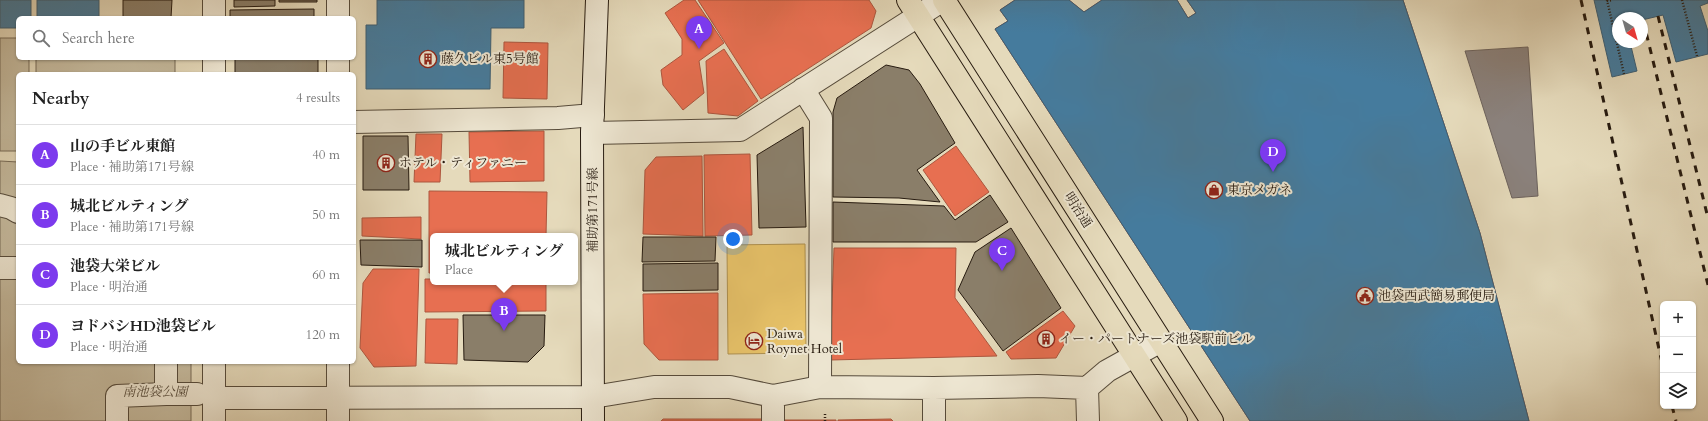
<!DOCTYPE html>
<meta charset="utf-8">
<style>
:root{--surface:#fff;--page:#f6f6f6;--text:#222;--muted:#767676;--line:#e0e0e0;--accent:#7c3aed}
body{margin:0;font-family:Cardo,"Noto Serif JP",serif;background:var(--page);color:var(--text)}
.controls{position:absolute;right:12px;bottom:12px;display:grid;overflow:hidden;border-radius:6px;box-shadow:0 1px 3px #0004}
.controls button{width:36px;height:36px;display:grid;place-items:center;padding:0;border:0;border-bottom:1px solid var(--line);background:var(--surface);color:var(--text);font:20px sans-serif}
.compass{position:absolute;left:1612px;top:12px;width:36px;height:36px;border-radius:50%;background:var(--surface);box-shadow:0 1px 3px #0004;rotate:143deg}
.you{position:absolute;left:733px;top:239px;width:14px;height:14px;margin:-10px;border:3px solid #fff;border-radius:50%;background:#1a73e8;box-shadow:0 0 0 6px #1a73e833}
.badge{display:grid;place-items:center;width:26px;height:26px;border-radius:50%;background:var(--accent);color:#fff;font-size:13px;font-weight:700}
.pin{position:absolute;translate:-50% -33px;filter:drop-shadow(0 1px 2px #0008)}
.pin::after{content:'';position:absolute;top:21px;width:14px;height:12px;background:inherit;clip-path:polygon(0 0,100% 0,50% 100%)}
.popup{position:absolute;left:430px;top:233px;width:148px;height:52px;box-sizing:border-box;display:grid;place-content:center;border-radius:6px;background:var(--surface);filter:drop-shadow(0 1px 3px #0005);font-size:13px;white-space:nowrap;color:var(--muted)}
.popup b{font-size:15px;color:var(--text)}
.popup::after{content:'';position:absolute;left:50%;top:100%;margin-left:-8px;border:8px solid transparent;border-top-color:var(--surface)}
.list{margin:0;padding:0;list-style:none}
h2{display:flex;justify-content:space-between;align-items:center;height:52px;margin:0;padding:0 16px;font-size:17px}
h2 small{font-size:13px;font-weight:400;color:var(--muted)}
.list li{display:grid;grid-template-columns:26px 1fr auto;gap:12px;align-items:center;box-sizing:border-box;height:60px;padding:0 16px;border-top:1px solid var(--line)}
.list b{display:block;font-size:15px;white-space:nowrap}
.list p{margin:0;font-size:13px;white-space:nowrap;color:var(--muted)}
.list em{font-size:13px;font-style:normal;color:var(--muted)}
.icon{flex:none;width:22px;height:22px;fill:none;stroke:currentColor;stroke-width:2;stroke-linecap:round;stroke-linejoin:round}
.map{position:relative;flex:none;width:1708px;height:421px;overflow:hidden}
.search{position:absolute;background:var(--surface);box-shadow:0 1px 3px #0004;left:16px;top:16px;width:340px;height:44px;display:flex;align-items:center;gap:10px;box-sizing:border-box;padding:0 14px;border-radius:6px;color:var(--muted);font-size:15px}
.panel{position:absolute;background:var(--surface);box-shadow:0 1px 3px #0004;left:16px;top:72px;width:340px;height:292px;border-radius:6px}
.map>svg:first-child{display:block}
.green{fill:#c5ba9e;stroke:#766a57}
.homes{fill:#e9c46a;stroke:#af914f}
.shops{fill:#e76f51;stroke:#ad563e}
.public{fill:#457b9d;stroke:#3c5e73}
.industry{fill:#8a817c;stroke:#6c625c}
.building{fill:#8a7e69;stroke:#271b10}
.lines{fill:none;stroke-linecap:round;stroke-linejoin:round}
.street-casing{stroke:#564b3b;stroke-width:24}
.secondary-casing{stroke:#271b10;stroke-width:24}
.primary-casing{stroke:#271b10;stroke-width:24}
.path{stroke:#271b10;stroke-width:2.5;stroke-dasharray:1 2;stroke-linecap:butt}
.street{stroke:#eee7d3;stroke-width:22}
.secondary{stroke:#eee7d3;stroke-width:22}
.primary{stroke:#e5dabb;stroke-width:22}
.rail{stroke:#271b10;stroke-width:3;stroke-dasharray:7 7;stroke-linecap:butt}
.labels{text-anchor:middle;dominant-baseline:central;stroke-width:4;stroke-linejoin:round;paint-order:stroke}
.poi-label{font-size:13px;fill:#271b10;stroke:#eee7d3;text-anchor:start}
.street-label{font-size:13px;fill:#271b10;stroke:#eee7d3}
.park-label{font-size:13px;font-style:italic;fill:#564b3b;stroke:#eee7d3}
</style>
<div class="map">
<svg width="1708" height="421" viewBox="0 0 1708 421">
<rect width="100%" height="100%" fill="#e5dabb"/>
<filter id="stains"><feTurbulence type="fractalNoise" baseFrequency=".005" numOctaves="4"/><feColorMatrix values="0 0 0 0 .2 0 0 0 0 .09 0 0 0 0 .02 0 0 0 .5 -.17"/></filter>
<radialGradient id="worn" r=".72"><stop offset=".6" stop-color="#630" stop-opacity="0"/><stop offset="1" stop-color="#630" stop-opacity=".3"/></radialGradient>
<!-- green -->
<path class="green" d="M0,38H18V58H29V74H18V151H0Z
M36,58H175V74H36Z
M0,161L18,162V362H191V421H0Z"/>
<!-- homes -->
<path class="homes" d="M805,244L806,353L728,354L727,245Z"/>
<!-- shops -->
<path class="shops" d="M684,0H695L724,43L699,61L704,93L683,110L663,85L661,70L682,55V39L665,13Z
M698,0H869L876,11L871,28L761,99Z
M1015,0H1069L1084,12L1102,0H1177L1188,18L1196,13L1187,0H1403L1480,233L1529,421H1250L995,29L1008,21L1000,10Z
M504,42L548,43L547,99L503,98Z
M724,49L758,101L738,116L708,113L706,61Z
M544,131V181L470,182L469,132Z
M416,134H442L440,182H414Z
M956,146L989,192L955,216L923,170Z
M750,154L752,235L705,236L704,155Z
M702,156L703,236L643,234L645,170L656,157Z
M429,191L547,192L546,236H433V273H429Z
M421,217V239L362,236V218Z
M834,248H956L955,298L997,356L830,360Z
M373,269H419L416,366L374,367L360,348L363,283Z
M425,279H433V282H546V311L425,312Z
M718,293V360H659L644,344L643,294Z
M1063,311L1075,326L1056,358L1011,359L1006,352Z
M426,319H458L457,364L425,363Z
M663,419H762V421H661Z
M891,419L893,421H838V420Z
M785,420H836V421H785Z"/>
<!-- public -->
<path class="public" d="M0,0H31V18H18V28H0Z
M37,0H99V18H37Z
M377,0H524V28H491L490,89H366V25H377Z
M1015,0H1069L1084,12L1102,0H1177L1188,18L1196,13L1187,0H1403L1480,233L1529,421H1250L995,29L1008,21L1000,10Z
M1594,0H1708V3L1700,6L1708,31V54L1676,62L1663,15L1642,20V18H1618V42H1630L1637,71L1612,77Z"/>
<!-- industry -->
<path class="industry" d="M1528,47L1538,196L1512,198L1465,51Z"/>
<!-- building -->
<path class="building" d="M123,0H172L171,18H123Z
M234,0H275V6L234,7Z
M279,0H317V2H279Z
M314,9V18H230V10Z
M235,58H318V74H235Z
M886,65L909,70L920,84L955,143L917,170L940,202L899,198L833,197V112L837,98Z
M803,127L806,227L759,228L757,155Z
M363,136H408L409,190H363Z
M990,195L1008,222L976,242H833V202L944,206L955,220Z
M1011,228L1061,308L1003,351L958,290L975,252Z
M643,237H716L715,261L642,262Z
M360,240H422V267L361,265Z
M718,263V290L643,291V264Z
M463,315H545L544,346L528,362L464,360Z"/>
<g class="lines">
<defs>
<path id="street" d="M214,0V18
M338,18V0
M214,58V74
M338,74V58
M803,89L821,118L820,387
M354,122L558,118L593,115
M592,133L740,130L943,0
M0,205L11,208L18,212
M0,268H18
M166,362V394H197
M214,362V421
M1087,388L1088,421
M773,396V421
M214,398L593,397L654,387H730L773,396L820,387L934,388L1038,386L1087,388L1107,371L1161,341
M117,421V396L166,394
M338,421V362
M934,421V388"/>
<path id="secondary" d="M593,421L592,133L597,0"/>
<path id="primary" d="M908,0L1176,421
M944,0L1212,421"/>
</defs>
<!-- street casing -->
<use href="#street" class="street-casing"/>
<!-- secondary casing -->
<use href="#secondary" class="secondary-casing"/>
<!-- primary casing -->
<use href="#primary" class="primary-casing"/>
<!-- path -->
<path class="path" d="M1607,0L1624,74
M1682,0L1697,56
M1607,1L1612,0
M825,421V414"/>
<!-- street -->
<use href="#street" class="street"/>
<!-- secondary -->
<use href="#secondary" class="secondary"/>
<!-- primary -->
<use href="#primary" class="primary"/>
<!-- rail -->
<path class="rail" d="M1581,0L1663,367
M1658,16L1708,218
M1643,20L1708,285
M1672,406L1676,421"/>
</g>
<!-- icons -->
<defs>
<symbol id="building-ring" viewBox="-11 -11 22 22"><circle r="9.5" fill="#eee7d3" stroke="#8f2418" stroke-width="1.5"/><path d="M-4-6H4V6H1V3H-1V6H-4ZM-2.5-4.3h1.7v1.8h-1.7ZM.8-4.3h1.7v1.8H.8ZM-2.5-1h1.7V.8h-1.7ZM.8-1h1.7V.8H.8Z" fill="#8f2418"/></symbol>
<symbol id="shop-ring" viewBox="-11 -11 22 22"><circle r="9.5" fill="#eee7d3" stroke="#8f2418" stroke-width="1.5"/><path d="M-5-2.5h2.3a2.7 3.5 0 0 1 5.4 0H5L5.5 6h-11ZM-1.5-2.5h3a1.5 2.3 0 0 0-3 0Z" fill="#8f2418"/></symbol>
<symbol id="civic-ring" viewBox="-11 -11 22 22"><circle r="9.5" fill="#eee7d3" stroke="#8f2418" stroke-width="1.5"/><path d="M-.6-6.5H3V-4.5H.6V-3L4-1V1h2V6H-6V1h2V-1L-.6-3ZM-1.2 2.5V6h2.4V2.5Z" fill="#8f2418"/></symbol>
<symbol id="hotel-ring" viewBox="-11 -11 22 22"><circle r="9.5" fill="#eee7d3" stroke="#8f2418" stroke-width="1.5"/><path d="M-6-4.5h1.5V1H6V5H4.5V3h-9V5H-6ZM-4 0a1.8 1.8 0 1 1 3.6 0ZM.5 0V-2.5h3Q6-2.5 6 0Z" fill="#8f2418"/></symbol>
</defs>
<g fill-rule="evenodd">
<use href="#building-ring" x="418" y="49" width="20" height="20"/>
<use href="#building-ring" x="376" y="153" width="20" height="20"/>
<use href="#shop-ring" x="1204" y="180" width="20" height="20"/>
<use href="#civic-ring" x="1355" y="286" width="20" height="20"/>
<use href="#building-ring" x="1036" y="329" width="20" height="20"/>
<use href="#hotel-ring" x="744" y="331" width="20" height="20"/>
</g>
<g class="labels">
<!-- poi labels -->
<g class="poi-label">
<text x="441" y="59">藤久ビル東5号館</text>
<text x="399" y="163">ホテル・ティファニー</text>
<text x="1227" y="190">東京メガネ</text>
<text x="1378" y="296">池袋西武簡易郵便局</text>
<text x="767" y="334">Daiwa<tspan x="767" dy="15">Roynet Hotel</tspan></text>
<text x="1059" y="339">イー・パートナーズ池袋駅前ビル</text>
</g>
<!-- street labels -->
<g class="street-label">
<text transform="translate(593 210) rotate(-90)">補助第171号線</text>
<text transform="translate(1078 210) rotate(57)">明治通</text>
</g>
<!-- park labels -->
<g class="park-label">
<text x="155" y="392">南池袋公園</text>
</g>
</g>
<rect width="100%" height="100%" filter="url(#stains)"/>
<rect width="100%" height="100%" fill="url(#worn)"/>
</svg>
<div class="controls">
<button>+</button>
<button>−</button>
<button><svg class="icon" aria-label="layers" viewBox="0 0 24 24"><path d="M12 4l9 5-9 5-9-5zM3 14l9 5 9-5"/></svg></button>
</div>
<svg class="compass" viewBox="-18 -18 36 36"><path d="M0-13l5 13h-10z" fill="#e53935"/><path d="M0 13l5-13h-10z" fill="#767676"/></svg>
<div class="you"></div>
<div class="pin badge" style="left:699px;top:49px">A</div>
<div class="pin badge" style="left:504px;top:331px">B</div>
<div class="popup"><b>城北ビルティング</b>Place</div>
<div class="pin badge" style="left:1002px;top:271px">C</div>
<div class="pin badge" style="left:1273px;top:172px">D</div>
<div class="search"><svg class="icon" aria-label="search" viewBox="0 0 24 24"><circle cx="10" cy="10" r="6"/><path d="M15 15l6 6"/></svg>Search here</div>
<section class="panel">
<h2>Nearby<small>4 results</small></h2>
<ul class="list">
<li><span class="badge">A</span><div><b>山の手ビル東館</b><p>Place · 補助第171号線</p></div><em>40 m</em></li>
<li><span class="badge">B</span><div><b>城北ビルティング</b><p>Place · 補助第171号線</p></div><em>50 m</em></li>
<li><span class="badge">C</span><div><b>池袋大栄ビル</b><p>Place · 明治通</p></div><em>60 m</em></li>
<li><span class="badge">D</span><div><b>ヨドバシHD池袋ビル</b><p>Place · 明治通</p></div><em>120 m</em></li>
</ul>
</section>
</div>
